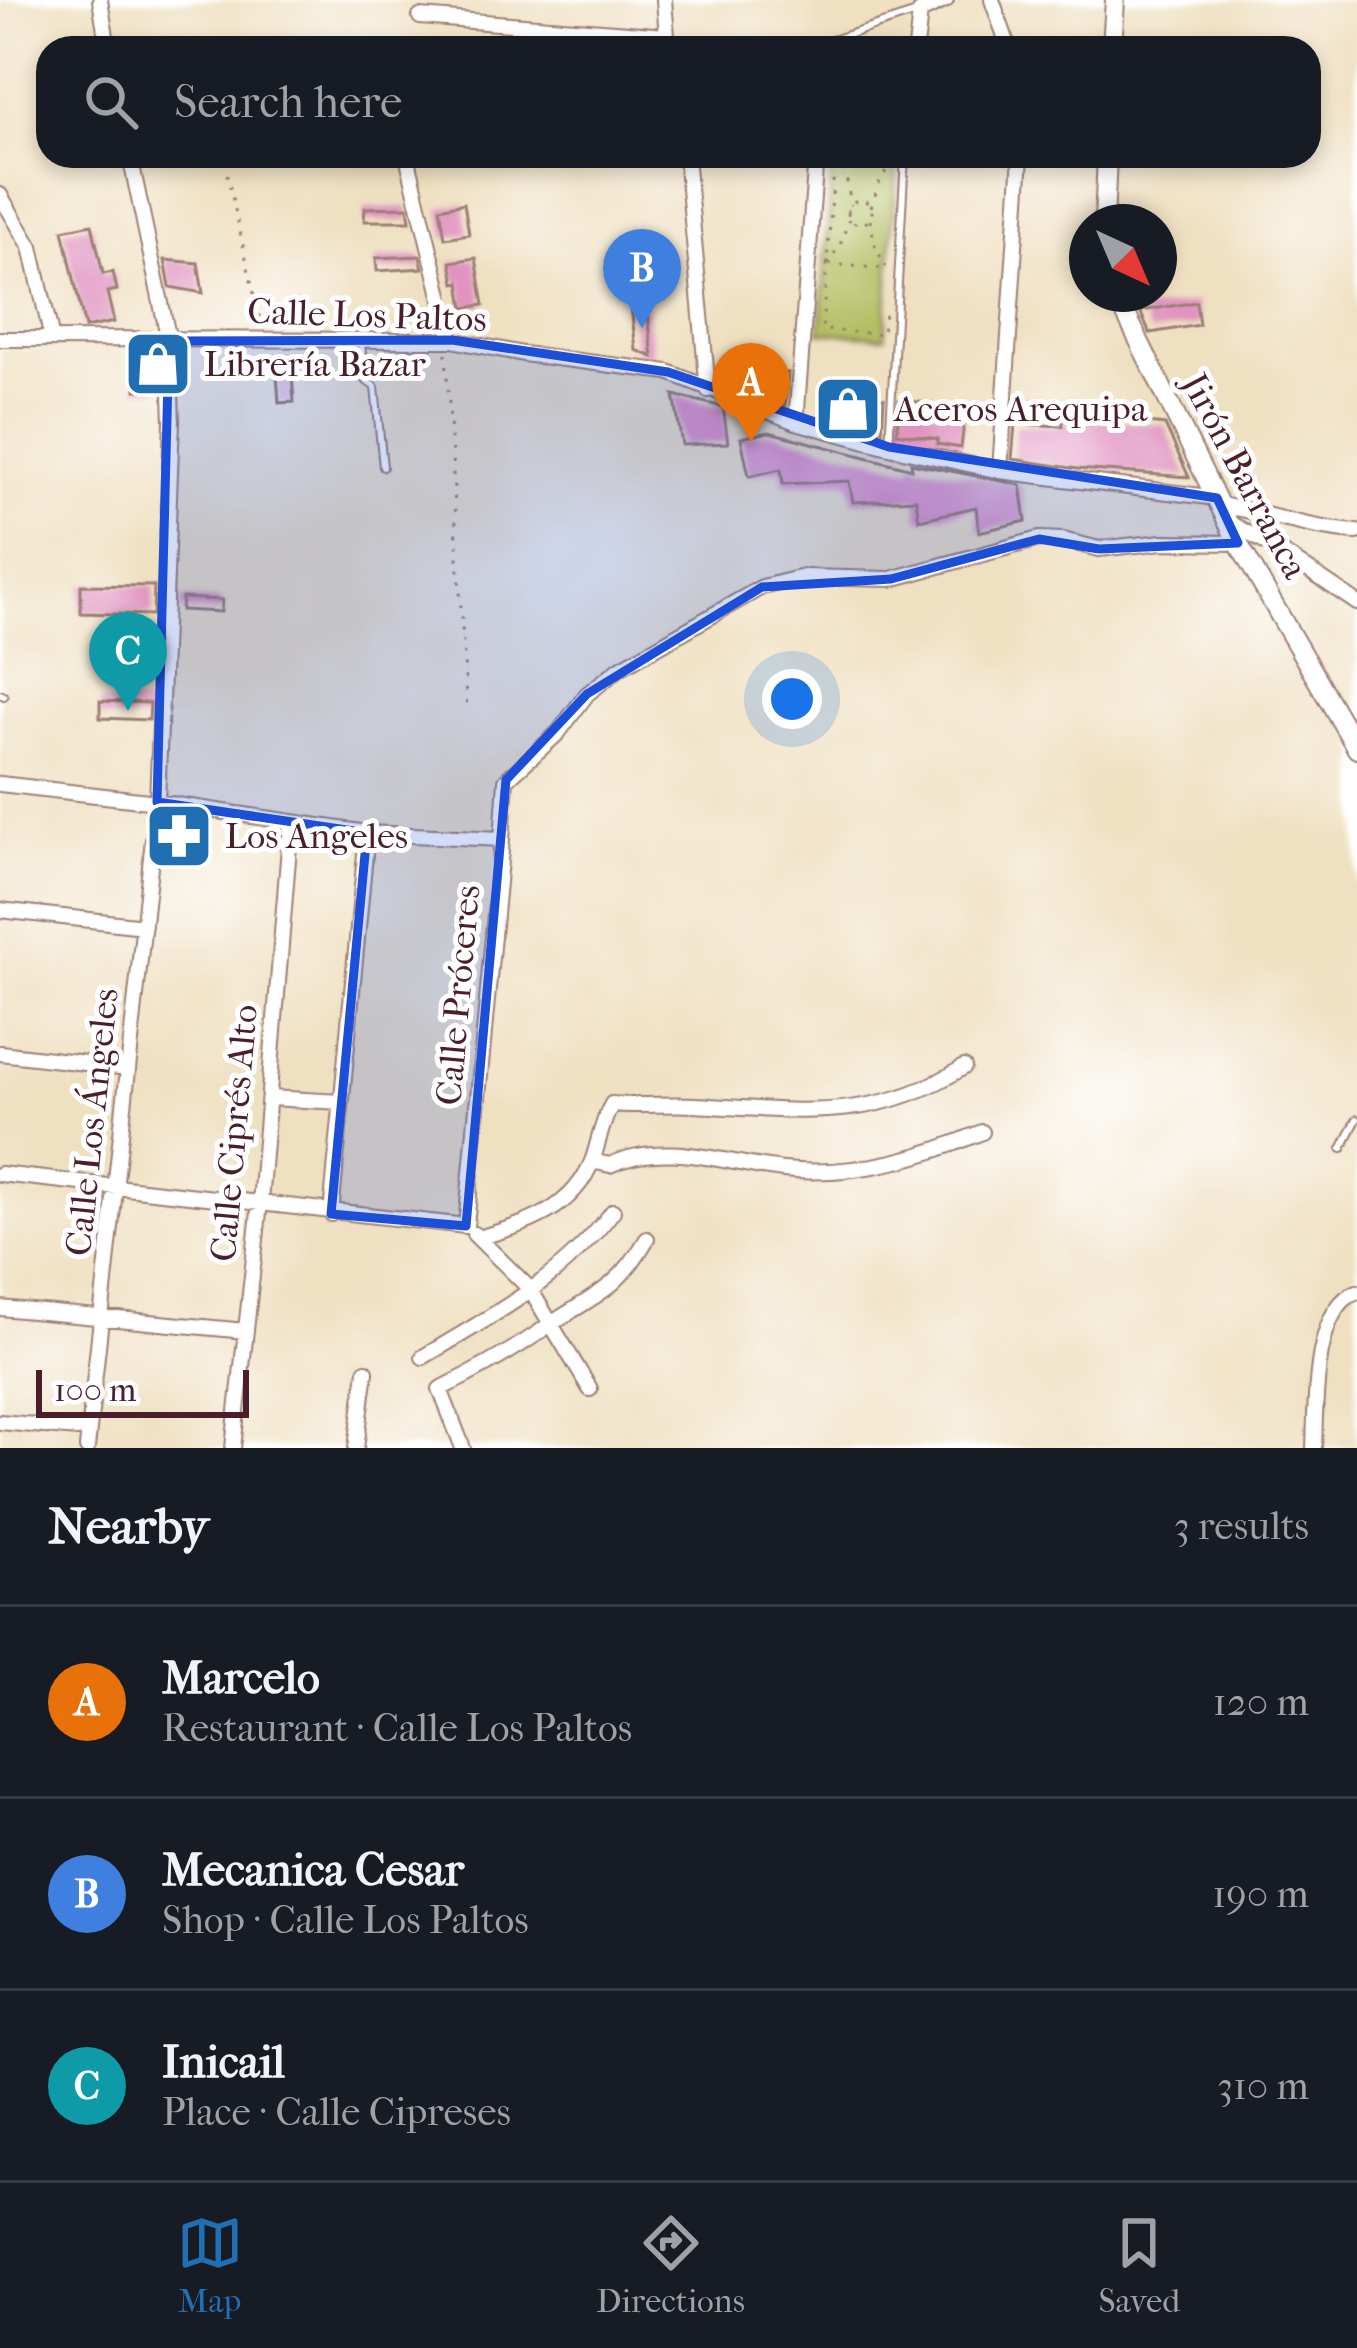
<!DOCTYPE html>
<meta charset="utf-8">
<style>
:root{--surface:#171b24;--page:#242831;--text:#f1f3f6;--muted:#9ea1a6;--line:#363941;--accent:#1f6fb2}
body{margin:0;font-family:"IM FELL French Canon",serif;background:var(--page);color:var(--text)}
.compass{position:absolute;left:1069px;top:204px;width:108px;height:108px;border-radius:50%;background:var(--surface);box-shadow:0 6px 18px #0003;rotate:136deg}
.scale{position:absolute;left:36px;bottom:30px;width:213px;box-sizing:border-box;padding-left:12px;border:6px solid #4a1f2b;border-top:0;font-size:33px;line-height:42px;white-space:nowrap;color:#4a1f2b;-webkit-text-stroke:9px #fff;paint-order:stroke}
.you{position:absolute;left:792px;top:699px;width:42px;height:42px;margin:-30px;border:9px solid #fff;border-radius:50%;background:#1a73e8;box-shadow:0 0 0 18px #1a73e833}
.badge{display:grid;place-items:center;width:78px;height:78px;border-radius:50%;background:var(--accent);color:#fff;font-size:39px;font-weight:700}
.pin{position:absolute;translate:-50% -99px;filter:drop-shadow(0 3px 6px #0008)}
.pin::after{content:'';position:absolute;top:63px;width:42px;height:36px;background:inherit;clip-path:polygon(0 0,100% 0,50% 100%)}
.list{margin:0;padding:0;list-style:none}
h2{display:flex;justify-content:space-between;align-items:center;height:156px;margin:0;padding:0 48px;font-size:51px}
h2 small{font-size:39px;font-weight:400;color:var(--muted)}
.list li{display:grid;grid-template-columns:78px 1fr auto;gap:36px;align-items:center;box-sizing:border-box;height:192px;padding:0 48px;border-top:3px solid var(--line)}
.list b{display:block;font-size:45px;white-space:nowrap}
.list p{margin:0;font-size:39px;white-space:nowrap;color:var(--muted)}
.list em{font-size:39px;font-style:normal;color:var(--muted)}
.icon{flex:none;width:66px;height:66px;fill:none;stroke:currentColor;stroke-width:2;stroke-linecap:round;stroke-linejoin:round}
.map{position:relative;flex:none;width:1357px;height:1448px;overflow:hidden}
.search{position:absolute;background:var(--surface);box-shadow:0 6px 18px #0003;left:36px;right:36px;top:36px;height:132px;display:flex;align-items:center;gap:30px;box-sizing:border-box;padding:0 42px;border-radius:36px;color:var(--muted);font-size:45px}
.sheet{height:732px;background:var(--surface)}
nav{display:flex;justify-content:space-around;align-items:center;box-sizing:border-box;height:168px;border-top:3px solid var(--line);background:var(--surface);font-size:33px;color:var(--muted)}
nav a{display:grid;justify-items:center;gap:6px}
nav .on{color:var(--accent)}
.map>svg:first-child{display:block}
.green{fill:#b2be60;stroke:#7e6e46;stroke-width:3}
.building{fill:#e194c1}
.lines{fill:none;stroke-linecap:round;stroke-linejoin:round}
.lane-casing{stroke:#9c8076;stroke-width:10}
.street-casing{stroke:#9c8076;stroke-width:18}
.secondary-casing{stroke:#9c8076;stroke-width:22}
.path{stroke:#9c8076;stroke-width:3;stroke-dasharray:3 9;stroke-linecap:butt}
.lane{stroke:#fff;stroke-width:6}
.street{stroke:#fff;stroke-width:14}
.secondary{stroke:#fff;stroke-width:18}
.marked{fill:#1d4ed8;fill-opacity:0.2;stroke:#1d4ed8;stroke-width:9;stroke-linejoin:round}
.labels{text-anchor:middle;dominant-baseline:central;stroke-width:10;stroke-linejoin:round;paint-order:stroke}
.street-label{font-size:36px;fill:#4a1f2b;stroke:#fff}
.poi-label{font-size:36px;fill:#4a1f2b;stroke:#fff;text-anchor:start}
</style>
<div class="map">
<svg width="1357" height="1448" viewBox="0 0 1357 1448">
<rect width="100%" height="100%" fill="#fff"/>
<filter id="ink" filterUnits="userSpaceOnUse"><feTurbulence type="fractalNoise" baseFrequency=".00833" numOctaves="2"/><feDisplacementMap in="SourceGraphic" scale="24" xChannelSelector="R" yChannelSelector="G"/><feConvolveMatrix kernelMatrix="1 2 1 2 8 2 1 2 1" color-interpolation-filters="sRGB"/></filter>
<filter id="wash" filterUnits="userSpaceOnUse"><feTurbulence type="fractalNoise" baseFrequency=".004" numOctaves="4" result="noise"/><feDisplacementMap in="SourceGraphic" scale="48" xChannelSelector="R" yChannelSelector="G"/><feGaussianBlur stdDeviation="2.7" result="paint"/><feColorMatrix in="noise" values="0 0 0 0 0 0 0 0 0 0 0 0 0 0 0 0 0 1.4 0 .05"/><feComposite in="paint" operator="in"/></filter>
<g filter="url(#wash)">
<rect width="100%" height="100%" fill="#efe0c1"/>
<!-- green -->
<path class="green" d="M833,156H898L885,337L820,332Z"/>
<g id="blocks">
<!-- building -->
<path class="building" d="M464,203L469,234L445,238L440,208Z
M408,207L410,221H364L365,208Z
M92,224L103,274L113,272L117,290L107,292L114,322L85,328L63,230Z
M420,256L423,268L377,271L376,258Z
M476,258L484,305L464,308L460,282L455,283L451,262Z
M165,260L198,263L203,293L170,287Z
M1196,302L1199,325L1150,333L1142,316L1141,311Z
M647,305L653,357L636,350L631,307Z
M140,357H158L160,390H136Z
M291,360L294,402L279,403L276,361Z
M774,372L788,373L785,406L771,400Z
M674,395L723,407L728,443L682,445Z
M863,395L884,398L882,432L839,419L841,398L863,399Z
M899,400L931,403L930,409L965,414L961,448L937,444L938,439L897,433Z
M1063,414L1165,425L1189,477L1078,469L1012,459L1015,424L1063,426Z
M769,432L912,469L911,463L1021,485L1026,521L979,532L976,507L919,520L916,499L853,502L849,481L783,484L781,469L749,476L741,438Z
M81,585L154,586L153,615L81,613Z
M182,598L222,600L221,612L181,610Z
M100,701L150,703L149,720L100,718Z
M177,820L191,822L187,849L167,846L170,826Z"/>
</g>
</g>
<g filter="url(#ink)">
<use href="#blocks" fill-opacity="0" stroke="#9c8076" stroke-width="3"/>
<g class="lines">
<defs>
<path id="lane" d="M806,48L917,13
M361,344L365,380L375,387L383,467
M889,446L905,156
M0,694L4,696
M1342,1149L1357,1119"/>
<path id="street" d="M100,0L108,48
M664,0L668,48
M992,0L1009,48
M420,17L667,36
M916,48L920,12L946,0
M407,156L452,340
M686,156L708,390
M0,195L31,247L52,339
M0,339L452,340L523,354L668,372L796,422L889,447L1000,471L1217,498
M796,422L816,156
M1000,471L1021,156
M1220,505C1266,513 1310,529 1357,532
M1229,523L1274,547L1357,603
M0,784L157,802L367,833L502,839
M0,910L144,926
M0,1053L128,1068
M269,1098L341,1102
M592,1161L610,1165C663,1139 727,1164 783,1170C851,1177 920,1159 982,1132
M0,1174L466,1226
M331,1214L367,833
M466,1226L502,839L506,780L558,733L587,694L620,668L762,587L804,577L891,579L1039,539L1063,540L1099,549L1163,542L1238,543
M474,1234L530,1289L590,1389
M478,1238C526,1224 573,1211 593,1159C599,1141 602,1121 612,1104C639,1107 667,1103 695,1105C796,1111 874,1124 964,1067
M0,1308L246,1331
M423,1357C493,1316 564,1277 613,1211
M0,1422L89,1430
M87,1448L157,802L172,422L169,341L130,156
M233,1448L260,1203L291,822
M356,1448L366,1371
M463,1448L440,1389C479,1370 513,1351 548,1326C595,1294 616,1292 647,1239
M1314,1448C1316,1408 1312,1308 1357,1292"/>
<path id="secondary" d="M1112,48L1115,0
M1104,222L1107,156
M1116,294L1238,543L1357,749"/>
</defs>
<!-- lane casing -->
<use href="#lane" class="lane-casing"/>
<!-- street casing -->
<use href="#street" class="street-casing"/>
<!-- secondary casing -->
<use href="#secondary" class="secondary-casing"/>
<!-- path -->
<path class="path" d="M835,156L822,330L883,334L885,312
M863,156L896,159
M838,158L846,176L851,205
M227,174L261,325
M848 212a12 12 0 1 1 24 0a12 12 0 1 1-24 0Z
M871,207L881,178L893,162
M870,220L876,248L886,267
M827,264L840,245L849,219
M829,264L888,269
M446,353L467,711"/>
<!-- lane -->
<use href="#lane" class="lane"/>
<!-- street -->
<use href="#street" class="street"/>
<!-- secondary -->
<use href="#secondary" class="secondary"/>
</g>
</g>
<!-- marked area -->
<path class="marked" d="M452,340L668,372L889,447L1217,498L1238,543L1099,549L1039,539L891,579L762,587L587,694L506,780L466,1226L331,1214L367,833L157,802L169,341Z"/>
<!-- icons -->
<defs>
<symbol id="shop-square" viewBox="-11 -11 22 22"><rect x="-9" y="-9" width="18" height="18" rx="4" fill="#1f6fb2" stroke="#fff"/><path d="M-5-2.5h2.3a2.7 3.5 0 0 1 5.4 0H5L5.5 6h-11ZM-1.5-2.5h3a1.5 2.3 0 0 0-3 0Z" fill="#fff"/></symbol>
<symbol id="pharmacy-square" viewBox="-11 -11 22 22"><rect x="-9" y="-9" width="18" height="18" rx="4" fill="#1f6fb2" stroke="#fff"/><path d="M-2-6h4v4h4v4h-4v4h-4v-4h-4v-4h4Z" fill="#fff"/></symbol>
</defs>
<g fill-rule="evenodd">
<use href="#shop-square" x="120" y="326" width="76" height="76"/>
<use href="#shop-square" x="810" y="371" width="76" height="76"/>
<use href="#pharmacy-square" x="141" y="798" width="76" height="76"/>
</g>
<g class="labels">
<!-- street labels -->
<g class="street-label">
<text transform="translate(367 315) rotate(2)">Calle Los Paltos</text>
<text transform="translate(1245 476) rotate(62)">Jirón Barranca</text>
<text transform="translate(458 995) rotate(-85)">Calle Próceres</text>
<text transform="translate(92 1122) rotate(-84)">Calle Los Ángeles</text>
<text transform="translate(234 1133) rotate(-85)">Calle Ciprés Alto</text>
</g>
<!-- poi labels -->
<g class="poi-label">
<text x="204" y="364">Librería Bazar</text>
<text x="894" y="409">Aceros Arequipa</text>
<text x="225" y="836">Los Angeles</text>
</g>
</g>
</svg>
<svg class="compass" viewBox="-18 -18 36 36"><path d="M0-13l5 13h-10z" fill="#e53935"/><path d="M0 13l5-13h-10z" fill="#9ea1a6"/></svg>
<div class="scale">100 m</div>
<div class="you"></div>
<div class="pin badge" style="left:751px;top:442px;background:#e8710a">A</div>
<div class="pin badge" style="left:642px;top:328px;background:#3f7fe0">B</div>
<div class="pin badge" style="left:128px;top:711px;background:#0f9aa8">C</div>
<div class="search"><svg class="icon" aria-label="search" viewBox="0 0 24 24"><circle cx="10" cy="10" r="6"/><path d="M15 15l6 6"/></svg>Search here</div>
</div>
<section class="sheet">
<h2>Nearby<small>3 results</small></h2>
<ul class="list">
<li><span class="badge" style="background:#e8710a">A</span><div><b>Marcelo</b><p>Restaurant · Calle Los Paltos</p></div><em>120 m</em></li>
<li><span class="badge" style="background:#3f7fe0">B</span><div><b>Mecanica Cesar</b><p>Shop · Calle Los Paltos</p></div><em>190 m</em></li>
<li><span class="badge" style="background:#0f9aa8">C</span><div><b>Inicail</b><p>Place · Calle Cipreses</p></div><em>310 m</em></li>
</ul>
</section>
<nav>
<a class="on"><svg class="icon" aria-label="map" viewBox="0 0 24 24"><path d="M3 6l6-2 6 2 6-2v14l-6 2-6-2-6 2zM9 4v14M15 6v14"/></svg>Map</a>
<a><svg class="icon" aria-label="directions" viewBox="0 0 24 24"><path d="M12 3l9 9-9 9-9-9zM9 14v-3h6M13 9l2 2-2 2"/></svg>Directions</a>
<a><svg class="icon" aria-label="saved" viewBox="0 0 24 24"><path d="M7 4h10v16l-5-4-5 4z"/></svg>Saved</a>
</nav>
